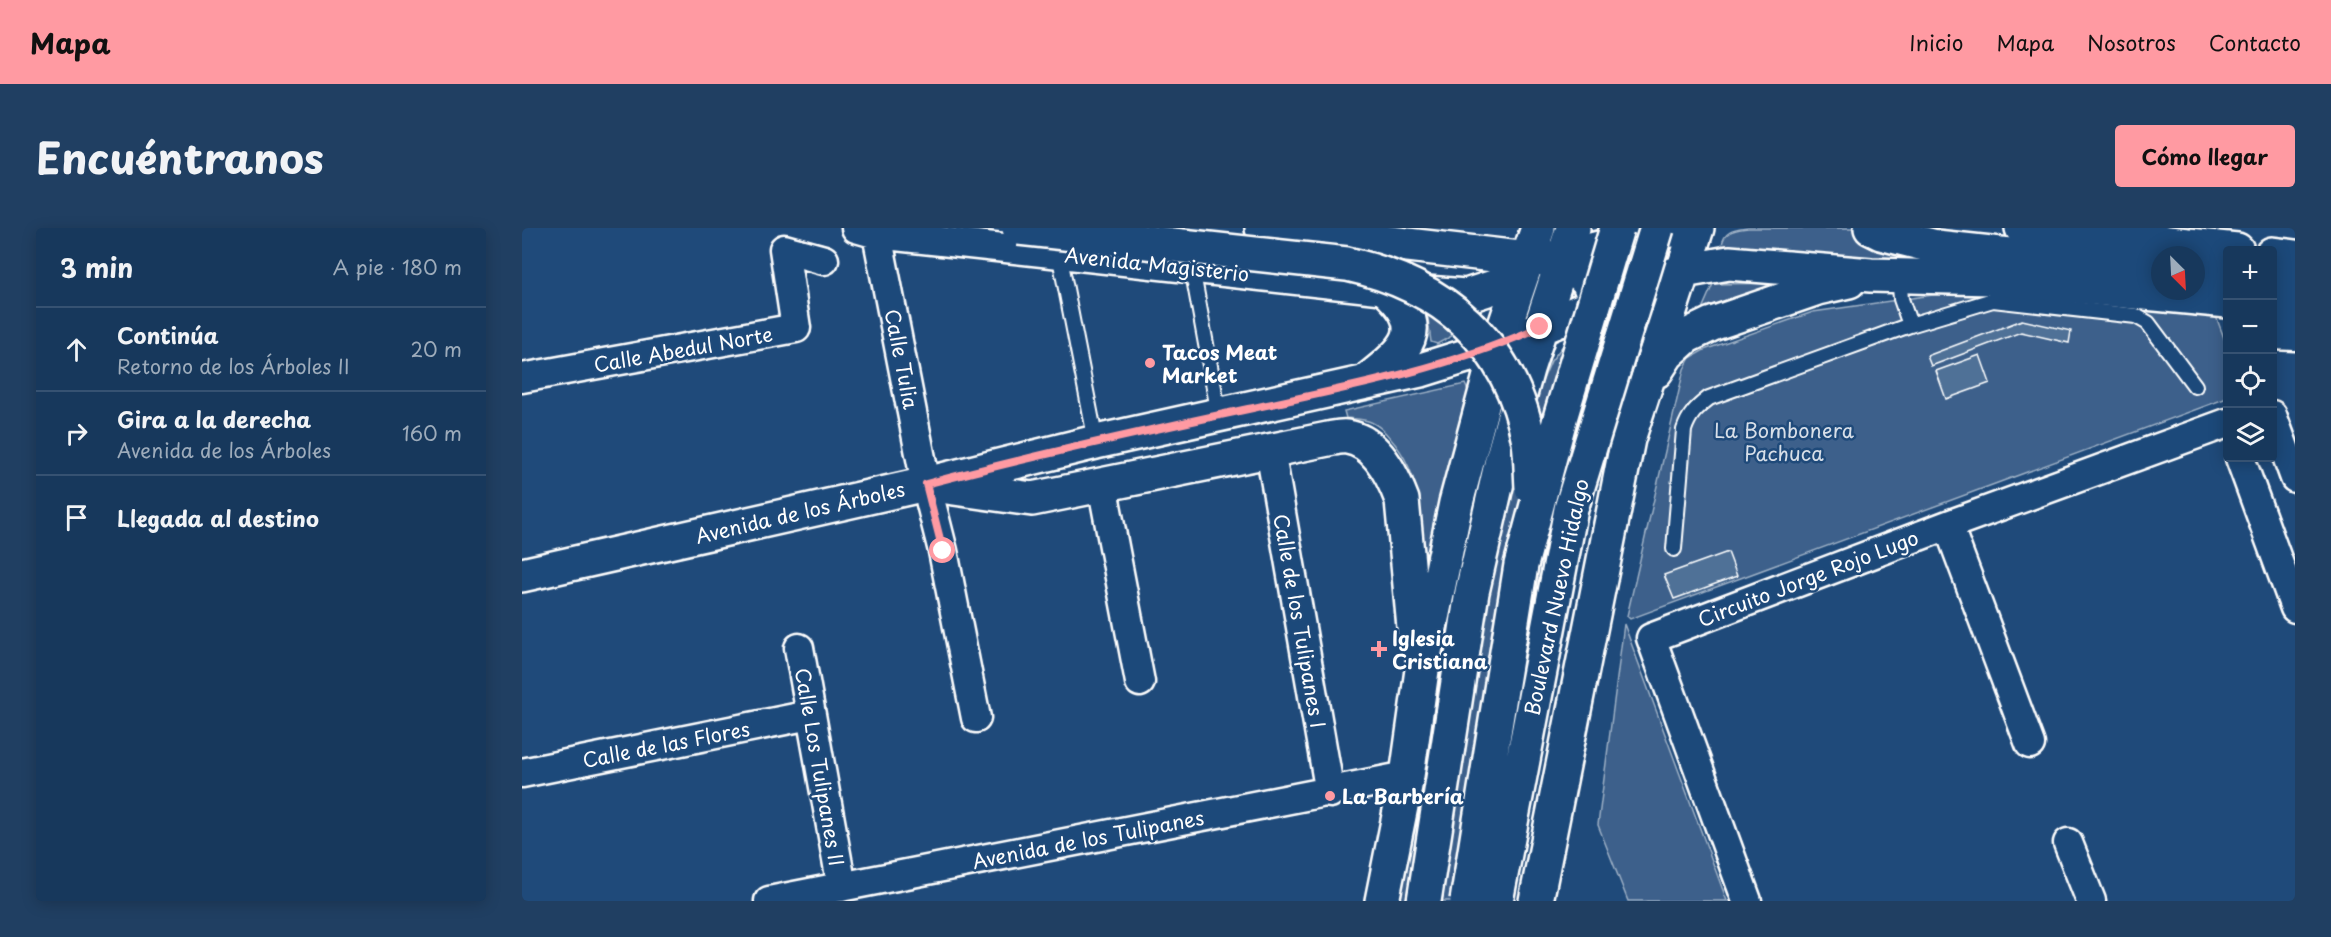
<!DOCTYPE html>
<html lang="es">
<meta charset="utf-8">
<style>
:root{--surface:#17385c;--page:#203f62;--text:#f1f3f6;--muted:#9eacbb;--line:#365272;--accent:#ff9aa2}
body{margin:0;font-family:"Playpen Sans",sans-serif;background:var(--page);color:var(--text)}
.controls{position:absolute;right:18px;top:18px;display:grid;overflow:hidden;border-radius:6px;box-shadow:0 3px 15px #0003}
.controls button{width:54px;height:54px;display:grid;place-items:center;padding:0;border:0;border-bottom:2px solid var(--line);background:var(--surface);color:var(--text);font:30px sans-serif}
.compass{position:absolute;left:1629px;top:18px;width:54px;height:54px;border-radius:50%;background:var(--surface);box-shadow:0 3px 15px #0003;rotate:156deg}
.stop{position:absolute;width:18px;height:18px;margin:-14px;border:4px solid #ff9aa2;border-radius:50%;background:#fff}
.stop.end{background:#ff9aa2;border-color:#fff;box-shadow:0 2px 6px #0008}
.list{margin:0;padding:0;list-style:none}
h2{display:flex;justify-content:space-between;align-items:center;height:78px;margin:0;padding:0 24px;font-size:26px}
h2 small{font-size:20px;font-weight:400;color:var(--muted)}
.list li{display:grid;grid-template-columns:39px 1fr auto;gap:18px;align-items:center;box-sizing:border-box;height:84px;padding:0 24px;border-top:2px solid var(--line)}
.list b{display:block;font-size:22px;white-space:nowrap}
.list p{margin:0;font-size:20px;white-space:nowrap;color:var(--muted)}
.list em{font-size:20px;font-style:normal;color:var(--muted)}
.icon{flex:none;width:33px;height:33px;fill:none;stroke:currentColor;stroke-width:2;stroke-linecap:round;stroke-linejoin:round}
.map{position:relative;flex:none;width:1773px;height:673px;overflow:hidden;border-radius:6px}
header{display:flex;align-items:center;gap:36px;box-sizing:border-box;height:84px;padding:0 30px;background:var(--accent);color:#111}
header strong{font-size:28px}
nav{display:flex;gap:33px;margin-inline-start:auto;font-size:21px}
.intro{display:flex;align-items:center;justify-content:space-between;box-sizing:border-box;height:144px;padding:0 36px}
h1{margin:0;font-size:42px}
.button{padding:15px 27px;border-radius:6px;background:var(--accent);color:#111;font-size:21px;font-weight:700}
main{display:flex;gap:36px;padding:0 36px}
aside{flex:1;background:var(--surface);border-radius:6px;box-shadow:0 3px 15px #0003}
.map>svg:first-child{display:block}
.green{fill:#3c618b;stroke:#9eb0c5;stroke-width:1.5}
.building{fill:#507197;stroke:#fff;stroke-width:1.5}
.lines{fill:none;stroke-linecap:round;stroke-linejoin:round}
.lane-casing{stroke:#fff;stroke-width:18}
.street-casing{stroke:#fff;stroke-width:33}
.secondary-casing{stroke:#fff;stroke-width:38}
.primary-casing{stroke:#fff;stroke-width:38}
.lane{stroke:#1f4a7a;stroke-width:14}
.street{stroke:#1f4a7a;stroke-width:28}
.secondary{stroke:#1f4a7a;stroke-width:33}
.primary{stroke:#1f4a7a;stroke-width:33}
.primary-bridge-casing{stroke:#fff;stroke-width:38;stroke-linecap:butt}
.primary-bridge{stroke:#1f4a7a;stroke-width:33}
.route{stroke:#ff9aa2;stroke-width:8}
.poi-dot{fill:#ff9aa2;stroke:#1f4a7a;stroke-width:2}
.labels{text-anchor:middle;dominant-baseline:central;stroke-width:5;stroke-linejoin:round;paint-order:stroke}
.street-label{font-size:20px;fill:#fff;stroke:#1f4a7a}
.poi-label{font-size:20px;font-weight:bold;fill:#fff;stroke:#1f4a7a;text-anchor:start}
.park-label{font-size:20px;fill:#d8dfe8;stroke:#1f4a7a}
</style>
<header>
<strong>Mapa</strong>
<nav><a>Inicio</a><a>Mapa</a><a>Nosotros</a><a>Contacto</a></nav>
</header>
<div class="intro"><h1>Encuéntranos</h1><a class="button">Cómo llegar</a></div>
<main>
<aside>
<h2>3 min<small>A pie · 180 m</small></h2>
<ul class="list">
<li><svg class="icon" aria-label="ahead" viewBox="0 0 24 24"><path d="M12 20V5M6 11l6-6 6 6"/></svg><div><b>Continúa</b><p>Retorno de los Árboles II</p></div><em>20 m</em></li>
<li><svg class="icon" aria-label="right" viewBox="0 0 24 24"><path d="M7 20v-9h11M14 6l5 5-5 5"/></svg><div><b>Gira a la derecha</b><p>Avenida de los Árboles</p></div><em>160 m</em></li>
<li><svg class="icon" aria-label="arrive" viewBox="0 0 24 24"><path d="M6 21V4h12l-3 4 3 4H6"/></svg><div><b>Llegada al destino</b></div></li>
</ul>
</aside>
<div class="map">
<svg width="1773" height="673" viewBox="0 0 1773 673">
<rect width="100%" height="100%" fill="#1f4a7a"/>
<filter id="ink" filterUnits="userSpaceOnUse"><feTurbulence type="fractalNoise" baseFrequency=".0167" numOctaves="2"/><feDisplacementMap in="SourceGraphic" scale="12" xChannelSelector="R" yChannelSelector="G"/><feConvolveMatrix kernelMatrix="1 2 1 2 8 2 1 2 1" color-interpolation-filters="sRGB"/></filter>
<g filter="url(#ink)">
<!-- green -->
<path class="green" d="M1226,0H1338L1423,41L1200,17C1202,2 1214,2 1226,0Z
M1264,55L1177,88L1191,56Z
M1460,60L1692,83L1705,118V170L1108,391L1105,388L1162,141L1168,130L1182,122L1291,84Z
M905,82L954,95L915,116L909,114Z
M1043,115L1069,124L1089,187L1091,204L1059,303L952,673H913L964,370L989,256L1013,170L1029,133Z
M943,156L947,165L901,373C900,318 908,254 868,210C864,205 857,198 851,195C844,191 832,191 824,190L822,183Z
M985,157L887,673H878L929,362L973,174Z
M1102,396L1205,673H1106L1076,597Z"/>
<!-- building -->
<path class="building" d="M1500,92L1549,103L1547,115L1499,104L1409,138L1405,128Z
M1458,127L1468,155L1424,171L1414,143Z
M1206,324L1215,348L1152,371L1142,347Z"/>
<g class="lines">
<defs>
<path id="lane" d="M537,25L574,214
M670,40L697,187
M1377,47L1379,71L1388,97
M1152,321L1162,202C1167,187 1174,180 1187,170L1388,97L1471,72L1614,88L1626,95L1673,158"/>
<path id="street" d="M334,0L355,6L865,62
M355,6L404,256L421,323L454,490
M1750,107L1773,108
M0,150L274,100L262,21L302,32
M1750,187L1773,250
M748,222L808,565
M1718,230L1773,380
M580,256L618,454
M1426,297L1508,516
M277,420L320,659
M0,545L288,487
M1546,615L1569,673
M247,673L885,548
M1225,673L1129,410L1426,297L1705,195L1706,197"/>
<path id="secondary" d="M740,0L1006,31L1042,29L1156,0
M1500,0L1715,22
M1750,26L1773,29
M1042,29L1066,53L1075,76L1093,156
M891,64L944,68L981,56L1006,31
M1750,77L1773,79
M1134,143L1145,126L1165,108L1190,96L1296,60L1327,53
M847,151C885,122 908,101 865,62
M418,258L510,271L806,211C812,210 819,208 825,209C854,213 871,248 880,272L893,410L896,416
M0,347L404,256L574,214L899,142L976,118L1075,76L1161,43L1207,35L1349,47L1469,50L1706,73
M860,673L885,548L902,428L934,275L976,118L1016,0
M902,673L950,364L980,232L1005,141L1051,0
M1014,673L1106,211L1175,0"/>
<path id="primary" d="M1349,0L1359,5L1414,19L1638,43
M1674,47L1706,50
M1750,55L1773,57"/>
</defs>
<!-- lane casing -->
<use href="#lane" class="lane-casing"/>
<!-- street casing -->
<use href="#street" class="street-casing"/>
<!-- secondary casing -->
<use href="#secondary" class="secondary-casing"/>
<!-- primary casing -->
<use href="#primary" class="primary-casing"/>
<!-- lane -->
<use href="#lane" class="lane"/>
<!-- street -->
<use href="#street" class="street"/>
<!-- secondary -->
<use href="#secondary" class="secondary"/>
<!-- primary -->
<use href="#primary" class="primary"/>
<defs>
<path id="primary-bridge" d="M497,0L825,36C921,57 988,114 1007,214C1009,228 1009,245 1010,260
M945,673L999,337L1039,187L1095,0
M974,673L1049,281L1135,0"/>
</defs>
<!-- primary-bridge casing -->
<use href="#primary-bridge" class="primary-bridge-casing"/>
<!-- primary-bridge -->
<use href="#primary-bridge" class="primary-bridge"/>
</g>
</g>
<g class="lines" filter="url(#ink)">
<!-- route -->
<path class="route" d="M421,323L404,256C510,228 618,204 726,181C825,160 925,141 1018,99"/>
</g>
<!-- markers -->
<g class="poi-dot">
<circle cx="628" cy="135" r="6"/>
<path d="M854 412h6v6h6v6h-6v6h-6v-6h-6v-6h6z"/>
<circle cx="808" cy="568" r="6"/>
</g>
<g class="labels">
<!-- street labels -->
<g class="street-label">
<text transform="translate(635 36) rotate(6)">Avenida Magisterio</text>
<text transform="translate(161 121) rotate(-10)">Calle Abedul Norte</text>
<text transform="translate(380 131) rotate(79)">Calle Tulia</text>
<text transform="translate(278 284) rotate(-13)">Avenida de los Árboles</text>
<text transform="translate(1286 350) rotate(-21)">Circuito Jorge Rojo Lugo</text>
<text transform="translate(1034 369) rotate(-78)">Boulevard Nuevo Hidalgo</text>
<text transform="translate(778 393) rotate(80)">Calle de los Tulipanes I</text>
<text transform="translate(144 516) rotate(-11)">Calle de las Flores</text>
<text transform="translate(298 539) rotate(80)">Calle Los Tulipanes II</text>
<text transform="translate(566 611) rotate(-11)">Avenida de los Tulipanes</text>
</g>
<!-- poi labels -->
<g class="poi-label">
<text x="640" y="124">Tacos Meat<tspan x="640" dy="23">Market</tspan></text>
<text x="870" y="410">Iglesia<tspan x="870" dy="23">Cristiana</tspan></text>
<text x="820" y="568">La Barbería</text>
</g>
<!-- park labels -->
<g class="park-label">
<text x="1262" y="202">La Bombonera<tspan x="1262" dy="23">Pachuca</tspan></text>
</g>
</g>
</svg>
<div class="controls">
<button>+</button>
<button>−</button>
<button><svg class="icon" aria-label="locate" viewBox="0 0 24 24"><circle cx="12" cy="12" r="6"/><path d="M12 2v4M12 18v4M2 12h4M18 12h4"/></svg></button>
<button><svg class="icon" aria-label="layers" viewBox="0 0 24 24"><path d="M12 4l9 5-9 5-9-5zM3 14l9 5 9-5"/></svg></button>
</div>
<svg class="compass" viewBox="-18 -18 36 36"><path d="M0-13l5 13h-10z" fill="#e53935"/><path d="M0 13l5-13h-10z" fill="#9eacbb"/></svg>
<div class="stop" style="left:421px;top:323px"></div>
<div class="stop end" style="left:1018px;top:99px"></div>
</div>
</main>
